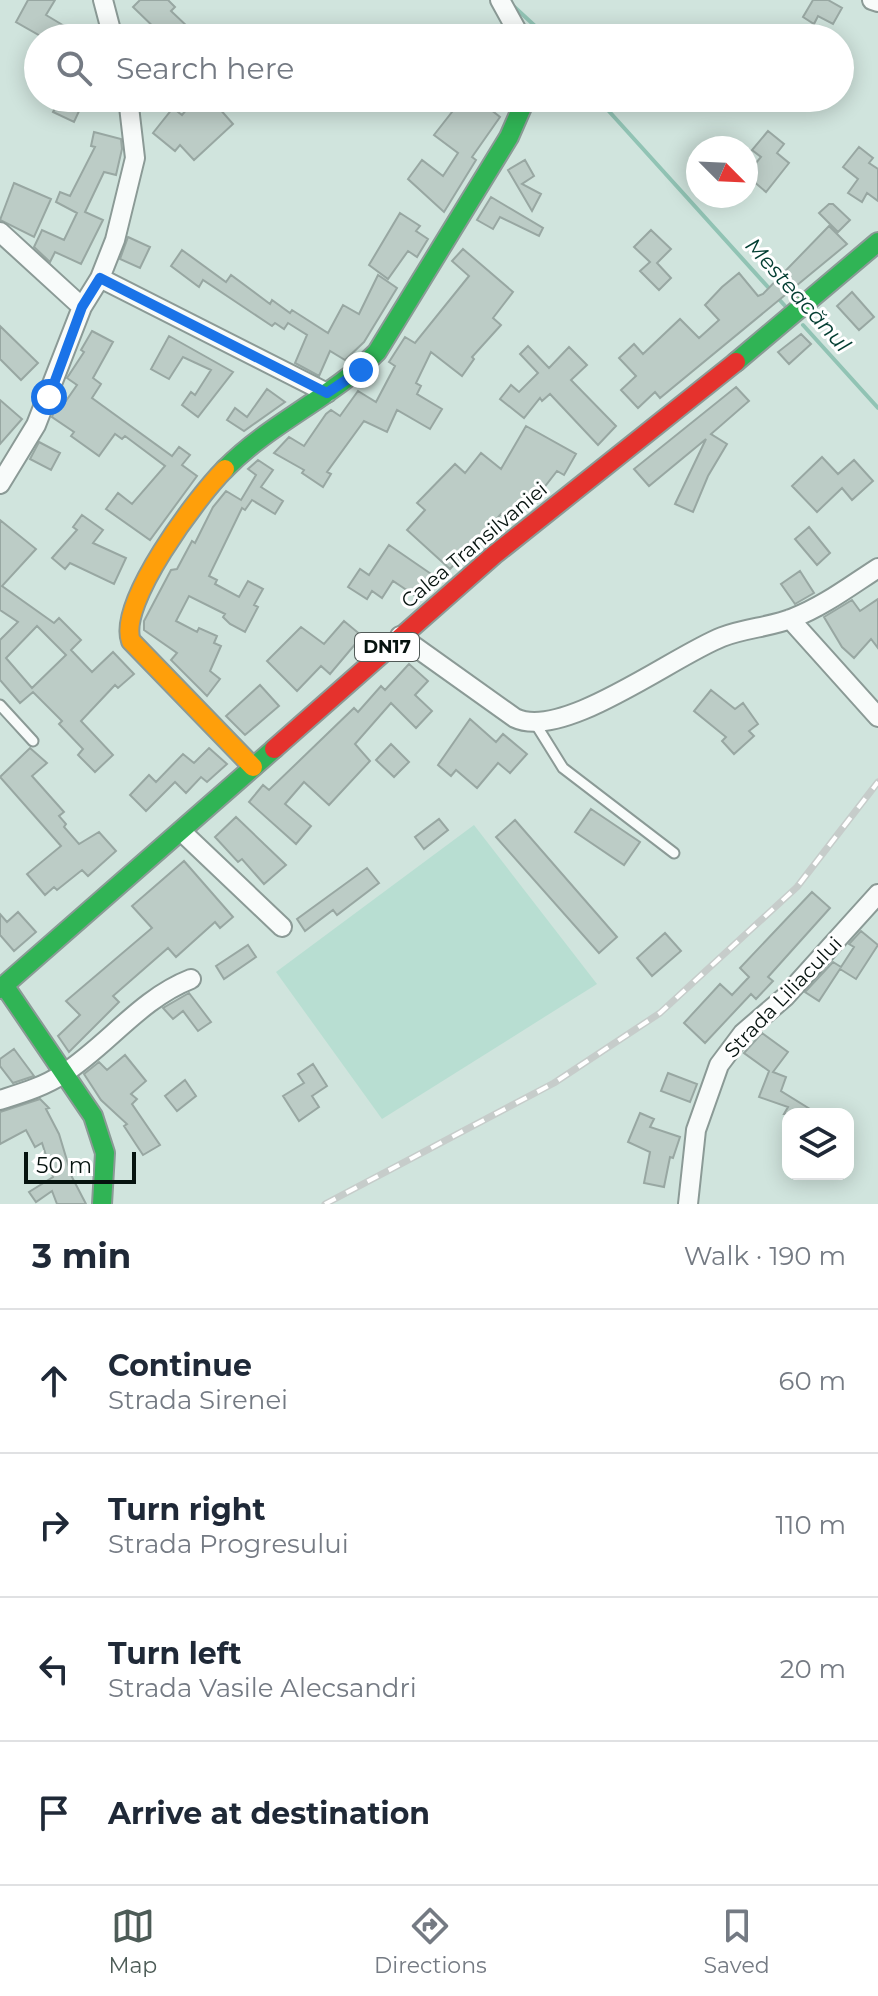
<!DOCTYPE html>
<meta charset="utf-8">
<style>
:root{--surface:#fff;--page:#f2f2f3;--text:#1f2937;--muted:#747a83;--line:#e0e1e3;--accent:#4d5c57}
body{margin:0;font-family:Montserrat,sans-serif;background:var(--page);color:var(--text)}
.controls{position:absolute;right:24px;bottom:24px;display:grid;overflow:hidden;border-radius:16px;box-shadow:0 4px 20px #0003}
.controls button{width:72px;height:72px;display:grid;place-items:center;padding:0;border:0;border-bottom:2px solid var(--line);background:var(--surface);color:var(--text);font:40px sans-serif}
.compass{position:absolute;left:686px;top:136px;width:72px;height:72px;border-radius:50%;background:var(--surface);box-shadow:0 4px 20px #0003;rotate:114deg}
.scale{position:absolute;left:24px;bottom:20px;width:112px;box-sizing:border-box;padding-left:8px;border:4px solid #06130f;border-top:0;font-size:22px;line-height:28px;white-space:nowrap;color:#06130f;-webkit-text-stroke:6px #fff;paint-order:stroke}
.stop{position:absolute;width:24px;height:24px;margin:-18px;border:6px solid #1a73e8;border-radius:50%;background:#fff}
.stop.end{background:#1a73e8;border-color:#fff;box-shadow:0 2px 8px #0008}
.list{margin:0;padding:0;list-style:none}
h2{display:flex;justify-content:space-between;align-items:center;height:104px;margin:0;padding:0 32px;font-size:34px}
h2 small{font-size:26px;font-weight:400;color:var(--muted)}
.list li{display:grid;grid-template-columns:52px 1fr auto;gap:24px;align-items:center;box-sizing:border-box;height:144px;padding:0 32px;border-top:2px solid var(--line)}
.list b{display:block;font-size:30px;white-space:nowrap}
.list p{margin:0;font-size:26px;white-space:nowrap;color:var(--muted)}
.list em{font-size:26px;font-style:normal;color:var(--muted)}
.icon{flex:none;width:44px;height:44px;fill:none;stroke:currentColor;stroke-width:2;stroke-linecap:round;stroke-linejoin:round}
.map{position:relative;flex:none;width:878px;height:1204px;overflow:hidden}
.search{position:absolute;background:var(--surface);box-shadow:0 4px 20px #0003;left:24px;right:24px;top:24px;height:88px;display:flex;align-items:center;gap:20px;box-sizing:border-box;padding:0 28px;border-radius:44px;color:var(--muted);font-size:30px}
.sheet{height:680px;background:var(--surface)}
nav{display:flex;justify-content:space-around;align-items:center;box-sizing:border-box;height:112px;border-top:2px solid var(--line);background:var(--surface);font-size:22px;color:var(--muted)}
nav a{display:grid;justify-items:center;gap:4px}
nav .on{color:var(--accent)}
.map>svg:first-child{display:block}
.green{fill:#b8ded2}
.lines{fill:none;stroke-linecap:round;stroke-linejoin:round}
.stream{stroke:#91c3b4;stroke-width:4}
.building{fill:#bcccc6;stroke:#98a7a2;stroke-width:2;fill-rule:evenodd}
.lane-casing{stroke:#8b9a96;stroke-width:13}
.street-casing{stroke:#8b9a96;stroke-width:22}
.fast-casing{stroke:#8b9a96;stroke-width:22}
.slow-casing{stroke:#8b9a96;stroke-width:22}
.jam-casing{stroke:#8b9a96;stroke-width:22}
.lane{stroke:#f8fbfa;stroke-width:9}
.street{stroke:#f8fbfa;stroke-width:18}
.fast{stroke:#30b455;stroke-width:18}
.slow{stroke:#ff9f0a;stroke-width:18}
.jam{stroke:#e5322d;stroke-width:18}
.rail-casing{stroke:#c6ccca;stroke-width:7}
.rail{stroke:#fff;stroke-width:4;stroke-dasharray:12;stroke-linecap:butt}
.route{stroke:#1a73e8;stroke-width:10}
.labels{text-anchor:middle;dominant-baseline:central;stroke-width:6;stroke-linejoin:round;paint-order:stroke}
.shield{fill:#fff;stroke:#515a57;stroke-width:2}
.shield-label{font-size:18px;font-weight:bold;fill:#06130f}
.street-label{font-size:20px;fill:#06130f;stroke:#fff}
.water-label{font-size:22px;font-style:italic;fill:#023d31;stroke:#fff}
</style>
<div class="map">
<svg width="878" height="1204" viewBox="0 0 878 1204">
<rect width="100%" height="100%" fill="#d0e4dd"/>
<!-- green -->
<path class="green" d="M474,825L597,984L382,1119L276,972Z"/>
<g class="lines">
<!-- stream -->
<path class="stream" d="M509,2L548,38
M597,98L786,307
M803,325L878,408"/>
</g>
<!-- building -->
<path class="building" d="M28,0H55L46,15L71,30L66,38H44L16,22Z
M140,0H168L175,7L171,11L189,28L180,38H165L133,7Z
M813,0H828L842,8L833,24L818,16L814,24L803,17Z
M196,98H225L218,107L233,124L194,160L180,145L175,151L153,133L173,108L182,115Z
M463,98H476L500,117L472,157L476,160L444,212L408,179L422,160L443,176L458,153L434,135Z
M60,99L80,109L74,122L53,112Z
M768,131L784,144L777,153L789,163L766,192L746,175L761,157L752,150Z
M94,132L121,139L122,149L116,175L104,172L85,212L103,220L81,264L55,252L50,262L34,247L42,230L64,240L77,213L56,202L60,192L70,196L95,147L91,146Z
M859,147L873,158L869,163L878,169V201L867,193L862,202L848,193L858,179L843,167Z
M525,160L534,176L522,184L541,194L532,211L508,170Z
M14,183L51,199L34,237L0,220Z
M491,197L543,228L539,236L500,217L493,229L477,220Z
M829,204H833L850,220L838,232L819,213Z
M400,213L420,226L416,231L428,239L417,257L408,251L388,279L369,265Z
M829,226L847,244L660,398L655,392L638,408L621,390L636,376L619,358L634,344L643,354L680,319L699,338L719,320L705,305L722,287L739,273L758,296L763,294Z
M651,230L671,249L657,263L671,278L659,290L640,271L650,262L634,247Z
M128,237L150,247L140,268L120,259Z
M463,249L513,292L493,318L501,325L472,357L474,359L462,376L431,352L416,383L421,386L417,394L442,409L430,429L397,410L387,432L364,421L327,472L331,474L323,487L302,473L304,470L274,453L289,437L304,446L326,414L331,410L340,416L358,391L376,402L395,366L389,362L405,337L415,343L469,276L452,261Z
M182,250L226,282L231,275L270,304L272,300L290,313L292,310L328,333L343,305L359,314L378,275L397,288L364,342L345,360L330,351L319,376L295,363L307,335L288,323L284,329L275,323L272,326L203,280L199,287L171,266Z
M852,292L874,317L859,330L837,306Z
M0,326L38,363L21,380L0,359Z
M92,331L113,342L93,378L101,384L92,398L172,456L179,447L190,455L182,465L197,476L150,540L106,509L118,493L132,504L165,466L125,436L122,439L115,434L99,456L71,436L74,432L52,417L57,404L61,408L77,385L67,378L84,352L81,350Z
M801,334L811,344L789,364L778,352Z
M169,336L233,372L198,417L182,405L191,392L195,395L211,370L183,357L169,379L151,369Z
M528,346L549,368L569,347L587,365L571,380L616,426L598,445L550,394L542,401L540,398L524,418L500,399L511,385L519,392L538,373L520,354Z
M736,387L749,401L711,434L727,444L708,476L693,512L675,504L706,439L649,486L634,469Z
M267,389L285,402L244,431L227,420L235,408L247,417Z
M0,400L22,419L0,444Z
M526,426L576,454L564,475L557,471L539,494L534,490L506,519L501,514L450,569L407,530L425,510L417,503L455,464L465,473L481,453L501,469Z
M39,442L60,453L51,470L30,459Z
M822,457L838,474L854,460L873,481L852,500L842,488L817,512L792,486Z
M258,460L273,470L261,487L283,501L275,514L252,500L245,510L242,508L209,576L217,580L215,584L239,597L248,581L263,589L254,605L258,607L245,632L230,624L223,617L225,614L189,596L176,621L197,632L199,628L217,636L214,643L221,646L210,671L220,679L207,696L171,660L177,653L144,630V621L171,570L177,569L192,541L195,543L213,507L226,491L241,500L256,475L248,469Z
M82,515L103,530L93,543L126,558L114,584L70,563L65,569L52,558L77,530L73,527Z
M0,520L36,549L2,586L54,623L59,618L81,640L71,650L92,672L113,652L134,674L118,688L115,685L81,721L113,755L95,772L78,755L83,749L59,724L62,721L33,692L20,703L0,680V640L18,622L0,610ZM37,626L66,655L32,688L6,658Z
M809,527L830,553L817,565L795,539Z
M389,545L434,576L425,590L420,587L414,595L393,581L382,598L372,591L367,599L348,587L360,569L369,575Z
M800,571L814,593L795,604L781,584Z
M878,599V648L871,639L854,658L842,647L824,617L852,600L860,611Z
M344,621L362,636L330,674L321,666L297,691L267,661L301,627L324,644Z
M409,664L428,681L415,695L432,711L416,728L391,703L355,744L370,761L329,805L304,782L285,804L311,826L296,844L249,802L263,785L269,790L354,708L358,712L381,686L385,690Z
M260,685L279,706L245,735L226,716Z
M711,690L735,709L743,703L758,724L749,731L754,736L734,754L722,741L726,737L694,711Z
M470,719L496,742L503,734L527,754L510,773L498,763L477,788L456,770L451,776L438,765Z
M391,744L409,762L394,777L376,760Z
M30,748L47,763L32,776L64,812L59,816L66,824L64,827L79,844L99,832L116,851L88,876L82,870L57,890L54,887L45,895L27,874L61,846L0,777Z
M209,748L227,764L207,782L201,777L186,793L175,782L146,811L130,795L149,775L156,782L183,754L194,763Z
M591,809L640,842L624,865L575,832Z
M236,817L286,865L264,884L242,859L238,862L215,837Z
M439,819L448,830L424,849L415,837Z
M515,820L617,937L599,953L496,837Z
M184,861L233,917L220,928L215,922L176,957L168,948L113,996L119,1002L69,1052L58,1036L80,1015L66,1001L152,928L132,906Z
M367,868L379,883L337,915L333,910L305,931L297,919Z
M812,892L830,908L768,977L773,981L756,999L751,994L705,1043L684,1023L720,984L732,995L749,977L740,968Z
M18,912L36,932L14,951L0,935V914L7,922Z
M861,931L878,945L856,979L840,969L819,1001L805,992L833,962L841,967L854,947L849,944Z
M665,933L681,951L652,976L637,958Z
M248,945L256,957L224,979L216,966Z
M189,993L211,1022L198,1031L183,1011L173,1019L163,1008Z
M762,1033L788,1052L773,1072L786,1077L781,1091L818,1114H784L788,1107L759,1097L769,1071L744,1053Z
M14,1049L34,1076L13,1083L0,1066V1059Z
M125,1055L146,1081L131,1094L137,1099L132,1104L160,1145L143,1155L124,1126L127,1124L101,1100L84,1074L99,1062L107,1070Z
M313,1064L327,1086L312,1096L319,1107L299,1121L283,1096L304,1083L298,1074Z
M668,1073L697,1084L690,1102L661,1091Z
M185,1080L196,1096L177,1111L165,1096Z
M40,1099L49,1108L46,1109L59,1134L72,1177L86,1204H57L52,1191L36,1202L29,1192L53,1177L42,1143L35,1147L26,1130L0,1144V1112Z
M640,1113L654,1119L650,1127L680,1137L673,1158L670,1157L664,1187L644,1183L650,1152L628,1142Z"/>
<g class="lines">
<defs>
<path id="lane" d="M0,705L33,741
M535,723L563,768L674,853"/>
<path id="street" d="M103,0L113,38
M500,0L521,38
M872,0L878,2
M0,232L82,307
M100,278L327,393
M0,484L36,425L82,307L100,278L115,240L135,158L128,98
M790,619L878,717
M400,636L515,718C563,741 673,656 722,637C745,628 771,627 793,618C824,606 850,586 878,568
M181,831L282,927
M0,1100C22,1093 43,1087 63,1074C108,1045 140,999 191,979
M688,1204L696,1130L719,1065L743,1033L785,997L878,894"/>
<path id="fast" d="M736,362L878,242
M225,469C270,423 331,398 377,352L509,137L526,98
M4,985L93,1116L105,1153L102,1204
M0,989L274,749"/>
<path id="slow" d="M225,469C197,497 117,604 131,641L253,767"/>
<path id="jam" d="M274,749L494,555L736,362"/>
</defs>
<!-- lane casing -->
<use href="#lane" class="lane-casing"/>
<!-- street casing -->
<use href="#street" class="street-casing"/>
<!-- fast casing -->
<use href="#fast" class="fast-casing"/>
<!-- slow casing -->
<use href="#slow" class="slow-casing"/>
<!-- jam casing -->
<use href="#jam" class="jam-casing"/>
<!-- lane -->
<use href="#lane" class="lane"/>
<!-- street -->
<use href="#street" class="street"/>
<!-- fast -->
<use href="#fast" class="fast"/>
<!-- slow -->
<use href="#slow" class="slow"/>
<!-- jam -->
<use href="#jam" class="jam"/>
<defs>
<path id="rail" d="M325,1204L554,1083L660,1013L797,887L878,782"/>
</defs>
<!-- rail casing -->
<use href="#rail" class="rail-casing"/>
<!-- rail -->
<use href="#rail" class="rail"/>
</g>
<g class="lines">
<!-- route -->
<path class="route" d="M49,397L82,307L100,278L327,393L361,370"/>
</g>
<g class="labels">
<!-- shield labels -->
<rect class="shield" x="355" y="633" width="64" height="28" rx="6"/>
<g class="shield-label">
<text x="387" y="647">DN17</text>
</g>
<!-- street labels -->
<g class="street-label">
<text transform="translate(474 545) rotate(-40)">Calea Transilvaniei</text>
<text transform="translate(783 997) rotate(-46)">Strada Liliacului</text>
</g>
<!-- water labels -->
<g class="water-label">
<text transform="translate(798 295) rotate(48)">Mesteacănul</text>
</g>
</g>
</svg>
<div class="controls">
<button><svg class="icon" aria-label="layers" viewBox="0 0 24 24"><path d="M12 4l9 5-9 5-9-5zM3 14l9 5 9-5"/></svg></button>
</div>
<svg class="compass" viewBox="-18 -18 36 36"><path d="M0-13l5 13h-10z" fill="#e53935"/><path d="M0 13l5-13h-10z" fill="#747a83"/></svg>
<div class="scale">50 m</div>
<div class="stop" style="left:49px;top:397px"></div>
<div class="stop end" style="left:361px;top:370px"></div>
<div class="search"><svg class="icon" aria-label="search" viewBox="0 0 24 24"><circle cx="10" cy="10" r="6"/><path d="M15 15l6 6"/></svg>Search here</div>
</div>
<section class="sheet">
<h2>3 min<small>Walk · 190 m</small></h2>
<ul class="list">
<li><svg class="icon" aria-label="ahead" viewBox="0 0 24 24"><path d="M12 20V5M6 11l6-6 6 6"/></svg><div><b>Continue</b><p>Strada Sirenei</p></div><em>60 m</em></li>
<li><svg class="icon" aria-label="right" viewBox="0 0 24 24"><path d="M7 20v-9h11M14 6l5 5-5 5"/></svg><div><b>Turn right</b><p>Strada Progresului</p></div><em>110 m</em></li>
<li><svg class="icon" aria-label="left" viewBox="0 0 24 24"><path d="M17 20v-9H6M10 6l-5 5 5 5"/></svg><div><b>Turn left</b><p>Strada Vasile Alecsandri</p></div><em>20 m</em></li>
<li><svg class="icon" aria-label="arrive" viewBox="0 0 24 24"><path d="M6 21V4h12l-3 4 3 4H6"/></svg><div><b>Arrive at destination</b></div></li>
</ul>
</section>
<nav>
<a class="on"><svg class="icon" aria-label="map" viewBox="0 0 24 24"><path d="M3 6l6-2 6 2 6-2v14l-6 2-6-2-6 2zM9 4v14M15 6v14"/></svg>Map</a>
<a><svg class="icon" aria-label="directions" viewBox="0 0 24 24"><path d="M12 3l9 9-9 9-9-9zM9 14v-3h6M13 9l2 2-2 2"/></svg>Directions</a>
<a><svg class="icon" aria-label="saved" viewBox="0 0 24 24"><path d="M7 4h10v16l-5-4-5 4z"/></svg>Saved</a>
</nav>
